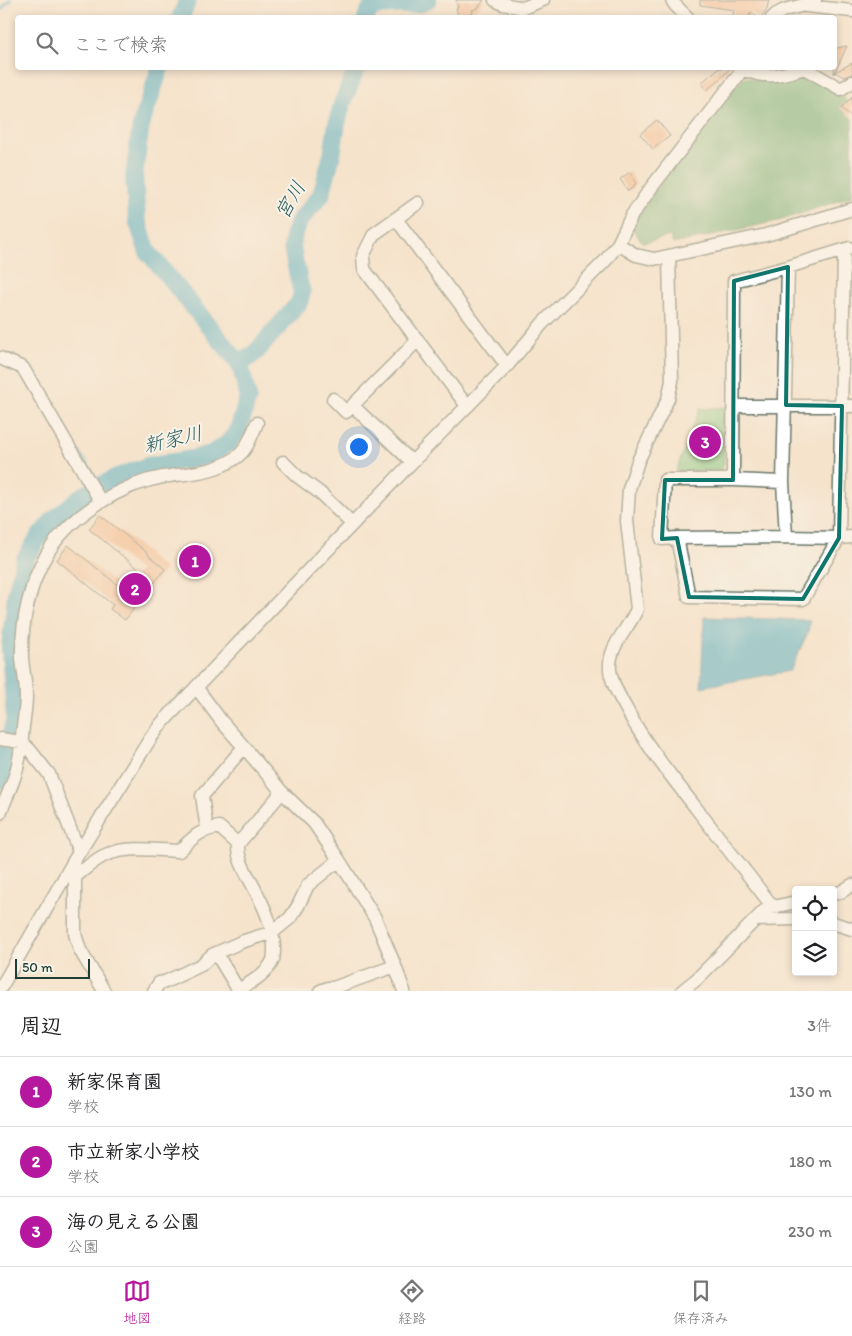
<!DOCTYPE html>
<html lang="ja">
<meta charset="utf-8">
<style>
:root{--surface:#fff;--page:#f2f2f2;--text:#202124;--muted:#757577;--line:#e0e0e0;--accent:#b5179e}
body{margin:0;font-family:Itim,"Klee One",sans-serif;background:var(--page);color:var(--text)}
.controls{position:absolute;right:15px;bottom:15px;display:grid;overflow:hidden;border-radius:5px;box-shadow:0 2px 8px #0003}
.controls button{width:45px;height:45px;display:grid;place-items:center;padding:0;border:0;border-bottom:1px solid var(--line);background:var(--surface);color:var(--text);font:25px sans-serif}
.scale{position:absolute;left:15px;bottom:12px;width:75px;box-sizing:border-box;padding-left:5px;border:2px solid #1f3d34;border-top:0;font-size:14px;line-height:18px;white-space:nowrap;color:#1f3d34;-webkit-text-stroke:4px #f7f3e8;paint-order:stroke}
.you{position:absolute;left:358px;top:446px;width:18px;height:18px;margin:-12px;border:4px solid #fff;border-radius:50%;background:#1a73e8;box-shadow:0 0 0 8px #1a73e833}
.badge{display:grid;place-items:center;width:32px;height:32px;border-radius:50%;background:var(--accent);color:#fff;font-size:16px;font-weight:700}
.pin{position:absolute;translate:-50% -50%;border:2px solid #fff;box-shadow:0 1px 5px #0006}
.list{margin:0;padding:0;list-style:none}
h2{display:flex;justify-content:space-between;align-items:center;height:65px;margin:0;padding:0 20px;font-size:21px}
h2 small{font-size:16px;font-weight:400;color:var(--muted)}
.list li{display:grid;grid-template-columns:32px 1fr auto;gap:15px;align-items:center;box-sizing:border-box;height:70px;padding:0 20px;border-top:1px solid var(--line)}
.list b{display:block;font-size:19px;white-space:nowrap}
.list p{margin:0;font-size:16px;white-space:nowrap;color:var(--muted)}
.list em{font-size:16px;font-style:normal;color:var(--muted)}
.icon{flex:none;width:28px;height:28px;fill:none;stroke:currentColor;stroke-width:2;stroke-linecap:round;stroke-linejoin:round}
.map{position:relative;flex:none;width:852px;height:991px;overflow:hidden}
.search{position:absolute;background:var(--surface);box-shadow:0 2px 8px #0003;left:15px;right:15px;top:15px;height:55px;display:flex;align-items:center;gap:12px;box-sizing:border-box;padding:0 18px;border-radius:5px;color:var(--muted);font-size:19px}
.sheet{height:275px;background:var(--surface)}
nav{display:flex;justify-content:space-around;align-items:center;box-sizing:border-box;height:70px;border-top:1px solid var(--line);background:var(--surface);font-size:14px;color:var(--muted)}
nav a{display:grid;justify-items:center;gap:2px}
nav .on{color:var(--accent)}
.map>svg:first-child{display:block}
.green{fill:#82ca85;stroke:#50845c}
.forest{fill:#69ae72;stroke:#447653}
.water{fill:#49aec8;stroke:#34767e}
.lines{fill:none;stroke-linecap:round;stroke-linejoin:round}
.stream{stroke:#49aec8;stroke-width:3}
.river{stroke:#49aec8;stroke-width:18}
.building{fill:#f4b484}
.minor-casing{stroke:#6a7769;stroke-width:15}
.minor{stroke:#fff;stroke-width:12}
.marked{fill:none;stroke:#0f766e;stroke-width:4;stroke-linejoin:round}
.labels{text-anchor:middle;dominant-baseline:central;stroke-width:4;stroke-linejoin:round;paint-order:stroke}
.water-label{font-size:20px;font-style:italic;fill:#2c5f60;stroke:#f7f3e8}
</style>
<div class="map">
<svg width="852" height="991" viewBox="0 0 852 991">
<rect width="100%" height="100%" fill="#f7f3e8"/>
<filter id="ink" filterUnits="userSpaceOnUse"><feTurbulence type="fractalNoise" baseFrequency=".02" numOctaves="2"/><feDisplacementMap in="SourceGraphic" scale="10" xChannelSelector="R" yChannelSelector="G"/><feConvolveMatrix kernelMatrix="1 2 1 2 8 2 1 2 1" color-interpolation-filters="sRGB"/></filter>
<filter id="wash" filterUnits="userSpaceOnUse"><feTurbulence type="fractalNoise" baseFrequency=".0096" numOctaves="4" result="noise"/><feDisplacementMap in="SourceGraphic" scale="20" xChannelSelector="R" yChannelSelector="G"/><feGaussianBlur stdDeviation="1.12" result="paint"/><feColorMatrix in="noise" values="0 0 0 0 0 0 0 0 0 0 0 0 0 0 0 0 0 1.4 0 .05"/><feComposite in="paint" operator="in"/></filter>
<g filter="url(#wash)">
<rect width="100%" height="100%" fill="#f5e3cc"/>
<!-- green -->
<path class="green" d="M727,407V420H722L724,464L720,471H676L700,409Z"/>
<!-- forest -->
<path class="forest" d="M803,72L835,88L847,101L839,107L852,119V196L782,220L673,244L670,236L643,243L630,226L665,177L743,77L773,82Z"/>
<!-- water -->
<path class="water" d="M704,617L810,620L808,632L790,671L701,687Z"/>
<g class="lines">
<!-- stream -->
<path class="stream" d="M0,11L10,0
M78,451L92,471
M96,477L102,485"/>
<!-- river -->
<path class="river" d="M180,18L188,0
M366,18C367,15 368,12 370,10C383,0 411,10 428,0
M240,364L256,352L299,303L302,293L295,263L292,247L294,233L300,220L321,195L332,155L337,123L342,104L357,68
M0,780L4,767L15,717L10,648L16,594L24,561L38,538L53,520L79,498L117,477L148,466L192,459L211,454L228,443L238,430L243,415L248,397L240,364L148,252L137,220L134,175L141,125L160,68"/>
</g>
<g id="blocks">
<!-- building -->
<path class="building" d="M456,0H484L478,8L472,10L473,13L459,18L456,8H458Z
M700,0H769L767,8L761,18H758L751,12L748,18H732L734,10L700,5Z
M847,46L835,72L852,63V74L844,77L835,72L834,74V52L837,48Z
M719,68H730L723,76L707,90L701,83Z
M852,97V117L841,108Z
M657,120L670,136L653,149L640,134Z
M630,172L636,184L633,186L634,187L628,191L620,179Z
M100,515L149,554L148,555L165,569L125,620L110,609L113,605L57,560L68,545L124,590L140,570L89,529Z"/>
</g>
</g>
<g filter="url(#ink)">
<use href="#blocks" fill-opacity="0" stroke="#6a7769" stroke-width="1"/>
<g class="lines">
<defs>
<path id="minor" d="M495,0L503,4L523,8L543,0
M672,0L675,5L688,18
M806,6L852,11
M772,18C785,5 800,10 815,0
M742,69C765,79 780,76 804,68L841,89L852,82
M418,203L374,234L363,256L364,269L467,406
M396,219L507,366
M618,244L636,255L654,259L766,235L852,209
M669,257L672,381L668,399L638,461L629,489L627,521L637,609C628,630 608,646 610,670C612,685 621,699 628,712C647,747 672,777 696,808C722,841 747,874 773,907
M0,358L23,368L101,502
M333,399L346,412L418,340
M353,406L412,462
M734,406H852
M283,462L297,476L320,493L352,524
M733,480L734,281L788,267L850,248
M783,482L733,480H665L662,539L677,538L786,537L839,538L852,537
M786,537L783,482L788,267
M677,538L689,597L803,599L839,538L844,250
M196,687L222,722L244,747L282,792L314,823L339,860L375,918L395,966L404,991
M0,739L21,742L29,749L49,774L79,852
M0,813C6,798 15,780 18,764C20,755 21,746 22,737C23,723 26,709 26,696C26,683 23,670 22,658C21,622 30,580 50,549C73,514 122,484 163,477C188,473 217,473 238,456C248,448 252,434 257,423
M207,830L202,796L244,747
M75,868V934L80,950L104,991
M75,877C85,869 96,858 108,854C128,846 157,850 179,851C194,837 198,831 219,827L238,844
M833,894L841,892L852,885
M755,920L796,919
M833,923L852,929
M216,953L239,991
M0,989L75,859L150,739L161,724L412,462L507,366L542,324L605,261L618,244L632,215L651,188L737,77L743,68
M239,990C251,982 267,974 273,960C274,956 274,952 274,948C273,922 262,903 250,880C244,869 237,857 238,844L282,792
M154,991L159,983L165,982L201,965L212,955L241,942L273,932L290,918L298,906L308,885L339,860
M320,991L328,988H333L395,966
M682,991L697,979L764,911L773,907L796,902"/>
</defs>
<!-- minor casing -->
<use href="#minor" class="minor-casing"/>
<!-- minor -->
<use href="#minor" class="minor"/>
</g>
</g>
<!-- marked area -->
<path d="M0 0H852V991H0ZM788,267L786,405L842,406L839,538L803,599L689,597L677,538L662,539L665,480H733L734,281Z" fill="#f5e3cc" fill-opacity=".55" fill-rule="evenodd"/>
<path class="marked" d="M788,267L786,405L842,406L839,538L803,599L689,597L677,538L662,539L665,480H733L734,281Z"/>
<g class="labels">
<!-- water labels -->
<g class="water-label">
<text transform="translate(290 200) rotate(-60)">宮川</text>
<text transform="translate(173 439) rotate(-13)">新家川</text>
</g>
</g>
</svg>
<div class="controls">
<button><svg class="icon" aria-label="locate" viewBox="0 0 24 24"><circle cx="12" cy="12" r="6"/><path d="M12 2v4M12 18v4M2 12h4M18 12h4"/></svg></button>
<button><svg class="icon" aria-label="layers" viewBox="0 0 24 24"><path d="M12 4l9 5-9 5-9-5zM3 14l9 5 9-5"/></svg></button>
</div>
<div class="scale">50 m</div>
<div class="you"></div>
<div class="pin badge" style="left:195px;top:561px">1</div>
<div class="pin badge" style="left:135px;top:589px">2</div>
<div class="pin badge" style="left:705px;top:442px">3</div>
<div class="search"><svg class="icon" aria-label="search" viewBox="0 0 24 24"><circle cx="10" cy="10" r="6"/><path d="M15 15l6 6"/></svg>ここで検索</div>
</div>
<section class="sheet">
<h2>周辺<small>3件</small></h2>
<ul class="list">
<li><span class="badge">1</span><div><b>新家保育園</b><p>学校</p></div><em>130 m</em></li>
<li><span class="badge">2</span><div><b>市立新家小学校</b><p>学校</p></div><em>180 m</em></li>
<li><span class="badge">3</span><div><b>海の見える公園</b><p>公園</p></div><em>230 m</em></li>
</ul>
</section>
<nav>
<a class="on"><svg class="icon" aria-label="map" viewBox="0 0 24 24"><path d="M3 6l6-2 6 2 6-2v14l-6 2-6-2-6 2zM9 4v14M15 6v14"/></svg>地図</a>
<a><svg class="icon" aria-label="directions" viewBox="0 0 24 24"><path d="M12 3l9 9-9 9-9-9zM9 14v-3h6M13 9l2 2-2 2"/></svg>経路</a>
<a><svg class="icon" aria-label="saved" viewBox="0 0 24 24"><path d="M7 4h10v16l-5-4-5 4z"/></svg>保存済み</a>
</nav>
